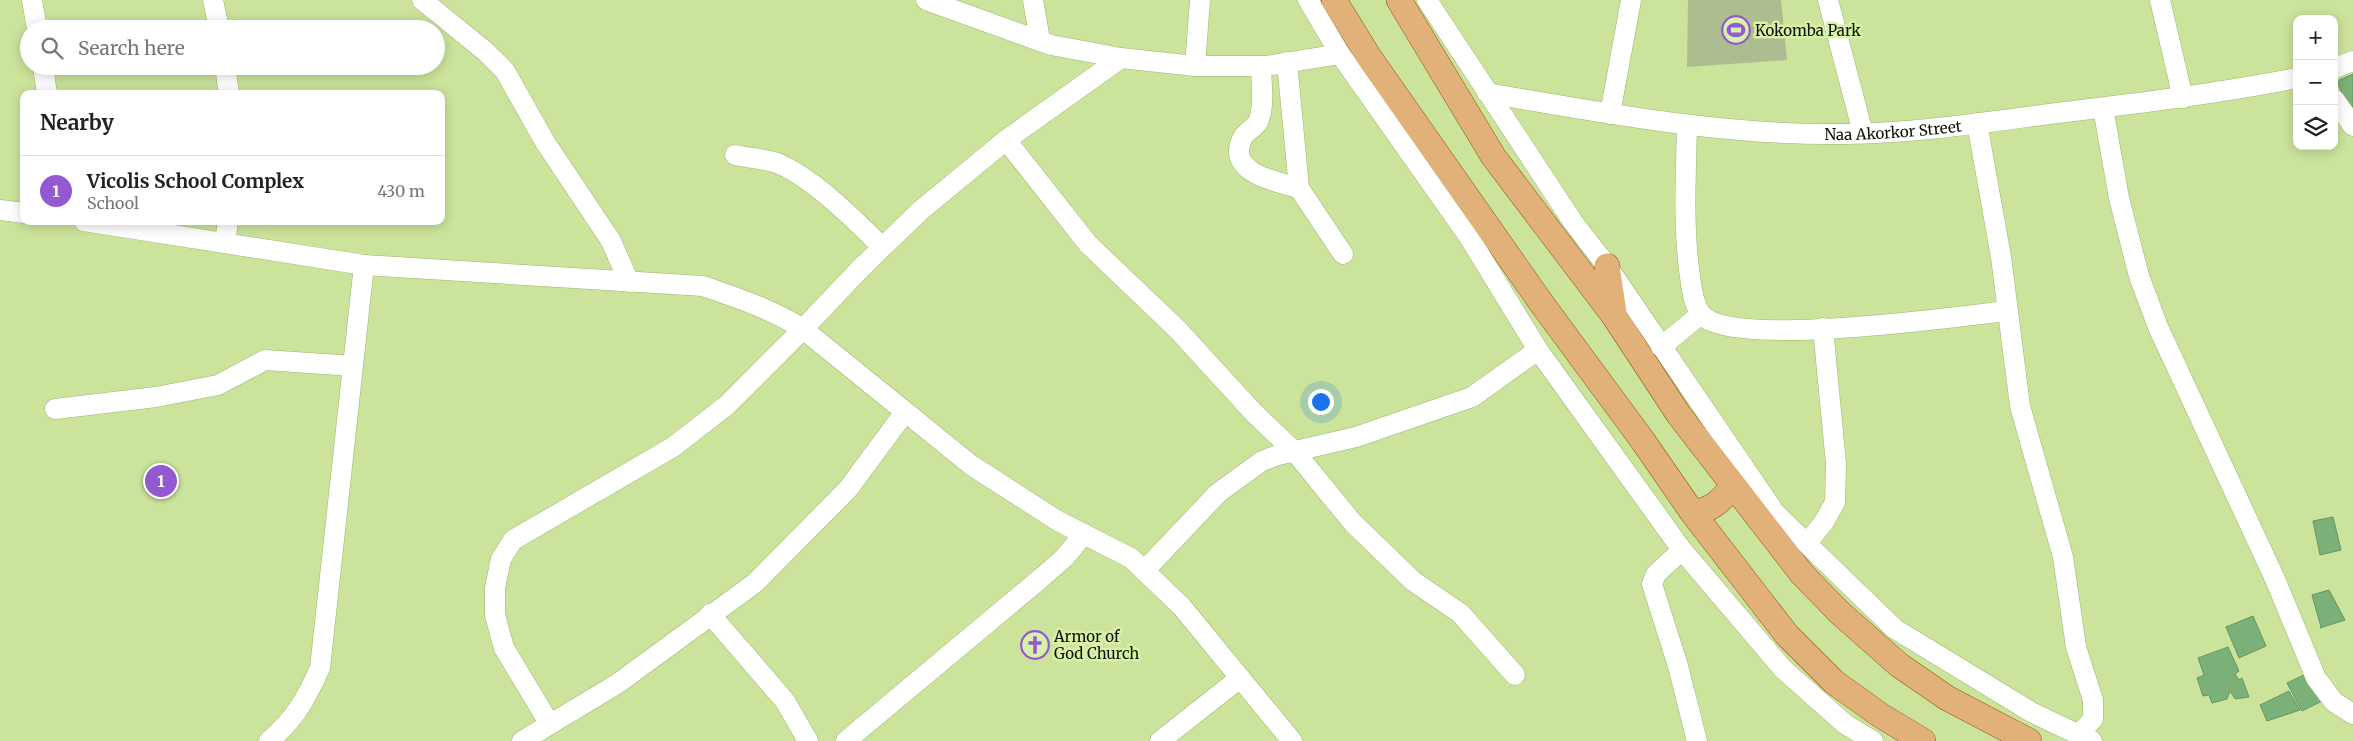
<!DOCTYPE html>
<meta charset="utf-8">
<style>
:root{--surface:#fff;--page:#f2f2f2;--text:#222;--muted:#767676;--line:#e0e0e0;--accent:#9359d1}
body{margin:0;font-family:Merriweather,serif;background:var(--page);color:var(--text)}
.controls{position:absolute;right:15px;top:15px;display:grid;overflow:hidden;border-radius:10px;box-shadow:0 2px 12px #0003}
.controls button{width:45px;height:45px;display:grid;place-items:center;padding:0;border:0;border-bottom:1px solid var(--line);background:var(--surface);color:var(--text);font:25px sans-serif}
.you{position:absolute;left:1320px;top:401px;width:18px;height:18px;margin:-12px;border:4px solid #fff;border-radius:50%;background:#1a73e8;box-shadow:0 0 0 8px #1a73e833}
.badge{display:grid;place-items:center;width:32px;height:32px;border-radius:50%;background:var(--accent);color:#fff;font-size:16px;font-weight:700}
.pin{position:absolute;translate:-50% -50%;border:2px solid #fff;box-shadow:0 1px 5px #0006}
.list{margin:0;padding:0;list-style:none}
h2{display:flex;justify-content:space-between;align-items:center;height:65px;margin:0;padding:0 20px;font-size:21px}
h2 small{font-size:16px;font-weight:400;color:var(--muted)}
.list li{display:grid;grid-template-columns:32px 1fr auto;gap:15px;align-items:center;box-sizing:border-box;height:70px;padding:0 20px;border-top:1px solid var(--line)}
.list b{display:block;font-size:19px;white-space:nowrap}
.list p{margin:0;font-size:16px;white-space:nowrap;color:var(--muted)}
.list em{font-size:16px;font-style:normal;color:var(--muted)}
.icon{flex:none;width:28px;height:28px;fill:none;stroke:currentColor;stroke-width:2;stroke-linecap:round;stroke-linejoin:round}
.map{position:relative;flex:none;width:2353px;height:741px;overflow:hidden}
.search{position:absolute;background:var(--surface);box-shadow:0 2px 12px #0003;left:20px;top:20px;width:425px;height:55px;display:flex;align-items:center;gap:12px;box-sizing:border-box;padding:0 18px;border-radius:28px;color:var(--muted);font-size:19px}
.panel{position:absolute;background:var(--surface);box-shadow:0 2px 12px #0003;left:20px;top:90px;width:425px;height:135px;border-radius:10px}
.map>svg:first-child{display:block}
.green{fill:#adbd8f}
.building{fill:#7bb179;stroke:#629761}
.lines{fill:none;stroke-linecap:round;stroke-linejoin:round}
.minor-casing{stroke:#9eb66f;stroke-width:21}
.major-casing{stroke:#895814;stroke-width:26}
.minor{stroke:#fff;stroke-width:20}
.major{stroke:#e1b179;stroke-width:25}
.labels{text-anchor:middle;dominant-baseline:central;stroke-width:5;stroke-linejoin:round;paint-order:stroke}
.poi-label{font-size:15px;fill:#0b1300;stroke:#d8f0a8;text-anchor:start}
.street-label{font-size:15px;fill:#0b1300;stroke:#d8f0a8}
</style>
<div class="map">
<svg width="2353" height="741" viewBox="0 0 2353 741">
<rect width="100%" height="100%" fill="#cbe39b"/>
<!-- green -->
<path class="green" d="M1688,0H1781L1787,60L1687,67Z"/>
<!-- building -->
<path class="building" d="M2353,74V119L2337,81Z
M2333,517L2341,550L2320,555L2313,521Z
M2329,590L2345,620L2320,628L2321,627L2312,595Z
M2253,616L2266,646L2239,658L2226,627Z
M2228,647L2239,671L2235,674L2239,680L2242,678L2249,697L2235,699L2230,691L2227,699L2212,703L2209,695L2203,696L2197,678L2204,675L2198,658Z
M2308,673L2322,701L2302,711L2287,683Z
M2289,691L2300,710L2267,721L2260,705Z"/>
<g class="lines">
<defs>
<g id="minor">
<path d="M32,0L37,29"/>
<path d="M213,0L219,29"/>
<path d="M422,0L485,51L505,71L545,142L611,241L629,282"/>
<path d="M926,0L1051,45L1121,58L1195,66H1266L1340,54"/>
<path d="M1033,0L1040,40"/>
<path d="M1308,0L1340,54L1469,237L1538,350L1682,550L1783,669L1845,724L1873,741"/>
<path d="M1427,0L1573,222L1607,266L1775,513L1895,629L2033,713L2092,741"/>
<path d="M1828,0L1863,133"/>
<path d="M2160,0L2183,98"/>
<path d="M1287,62L1299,188L1343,254"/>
<path d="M43,66L47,94"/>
<path d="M225,66L229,94"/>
<path d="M1195,66L1200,0"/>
<path d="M1261,66C1261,82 1265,104 1259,120C1256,128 1245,131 1242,139C1226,173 1277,182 1299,188"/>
<path d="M2334,68L2353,61"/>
<path id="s1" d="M1487,93C1605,113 1725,136 1845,134C1914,133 1981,123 2049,114C2132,104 2215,94 2297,78"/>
<path d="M2334,99L2353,126"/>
<path d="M2103,108L2119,198L2139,276L2158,327L2275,579L2316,678L2334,702L2353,714"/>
<path d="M1610,114L1631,0"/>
<path d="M1977,123L2001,257L2020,406L2063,557L2076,647L2093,700V719L2079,734"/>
<path d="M1687,125C1686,174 1683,220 1689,269C1691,283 1692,301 1700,313C1727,350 1959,316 2007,311"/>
<path d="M1006,140L1088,244L1177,329L1254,413L1295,452L1353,523L1413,581L1460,613L1515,675"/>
<path d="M735,155C749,158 765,159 777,163C812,177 856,221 882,247"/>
<path d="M0,210L24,213"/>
<path d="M84,221L364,265L703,286C737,298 772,309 803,329L971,465L1058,521L1131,558L1182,607L1292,741"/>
<path d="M225,242L228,221"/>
<path d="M1661,347L1701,314"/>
<path d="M55,409L156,397L218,385L265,360L353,366"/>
<path d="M1807,543L1824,522L1835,502L1836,464L1823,328"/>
<path d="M1682,550L1656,574L1652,584L1678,666L1697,741"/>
<path d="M1144,571L1218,493L1262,461L1278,455L1356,437L1472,397L1538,350"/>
<path d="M710,614L785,701L808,741"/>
<path d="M549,723L504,648L495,615V588L501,559L513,540L673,447L727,405L803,329L860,269L920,211L1006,140L1121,58"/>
<path d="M269,741C295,719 306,699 320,668L364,265"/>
<path d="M522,741L617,684L755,583L848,489L905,412"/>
<path d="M846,741L1040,579L1064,558L1084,534"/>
<path d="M1160,741L1240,678"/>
</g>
<path id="major" d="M1334,0L1369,57L1542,304L1643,441L1692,512L1787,635L1834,682L1880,715L1923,741
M1399,0L1493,156L1614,316L1679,415L1802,574L1840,613L1899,665L1947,698L2029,741
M1607,266L1614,313
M1692,512C1711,512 1721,500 1733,487"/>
</defs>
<!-- minor casing -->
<use href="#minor" class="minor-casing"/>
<!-- major casing -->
<use href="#major" class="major-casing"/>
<!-- minor -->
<use href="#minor" class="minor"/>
<!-- major -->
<use href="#major" class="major"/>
</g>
<!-- icons -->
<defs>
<symbol id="stadium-ring" viewBox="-11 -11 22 22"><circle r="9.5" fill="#d8f0a8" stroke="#9359d1" stroke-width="1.5"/><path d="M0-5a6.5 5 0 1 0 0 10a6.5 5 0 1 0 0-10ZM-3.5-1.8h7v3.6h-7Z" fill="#9359d1"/></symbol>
<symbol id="church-ring" viewBox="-11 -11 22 22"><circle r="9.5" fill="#d8f0a8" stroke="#9359d1" stroke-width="1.5"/><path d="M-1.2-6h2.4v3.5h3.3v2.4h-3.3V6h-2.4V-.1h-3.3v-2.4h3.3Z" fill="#9359d1"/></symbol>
</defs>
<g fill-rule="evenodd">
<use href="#stadium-ring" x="1720" y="14" width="32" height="32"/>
<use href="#church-ring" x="1019" y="629" width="32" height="32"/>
</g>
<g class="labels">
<!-- poi labels -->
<g class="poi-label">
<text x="1755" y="30">Kokomba Park</text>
<text x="1054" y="636">Armor of<tspan x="1054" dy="17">God Church</tspan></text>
</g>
<!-- street labels -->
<g class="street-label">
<text stroke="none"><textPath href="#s1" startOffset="409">Naa Akorkor Street</textPath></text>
</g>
</g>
</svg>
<div class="controls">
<button>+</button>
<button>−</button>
<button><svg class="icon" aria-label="layers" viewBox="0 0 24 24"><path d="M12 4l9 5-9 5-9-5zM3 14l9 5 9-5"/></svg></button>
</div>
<div class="you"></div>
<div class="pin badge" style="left:161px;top:481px">1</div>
<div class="search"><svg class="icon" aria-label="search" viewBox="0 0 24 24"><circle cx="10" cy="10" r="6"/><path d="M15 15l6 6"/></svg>Search here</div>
<section class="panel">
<h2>Nearby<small></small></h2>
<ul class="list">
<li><span class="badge">1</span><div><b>Vicolis School Complex</b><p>School</p></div><em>430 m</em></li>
</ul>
</section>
</div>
